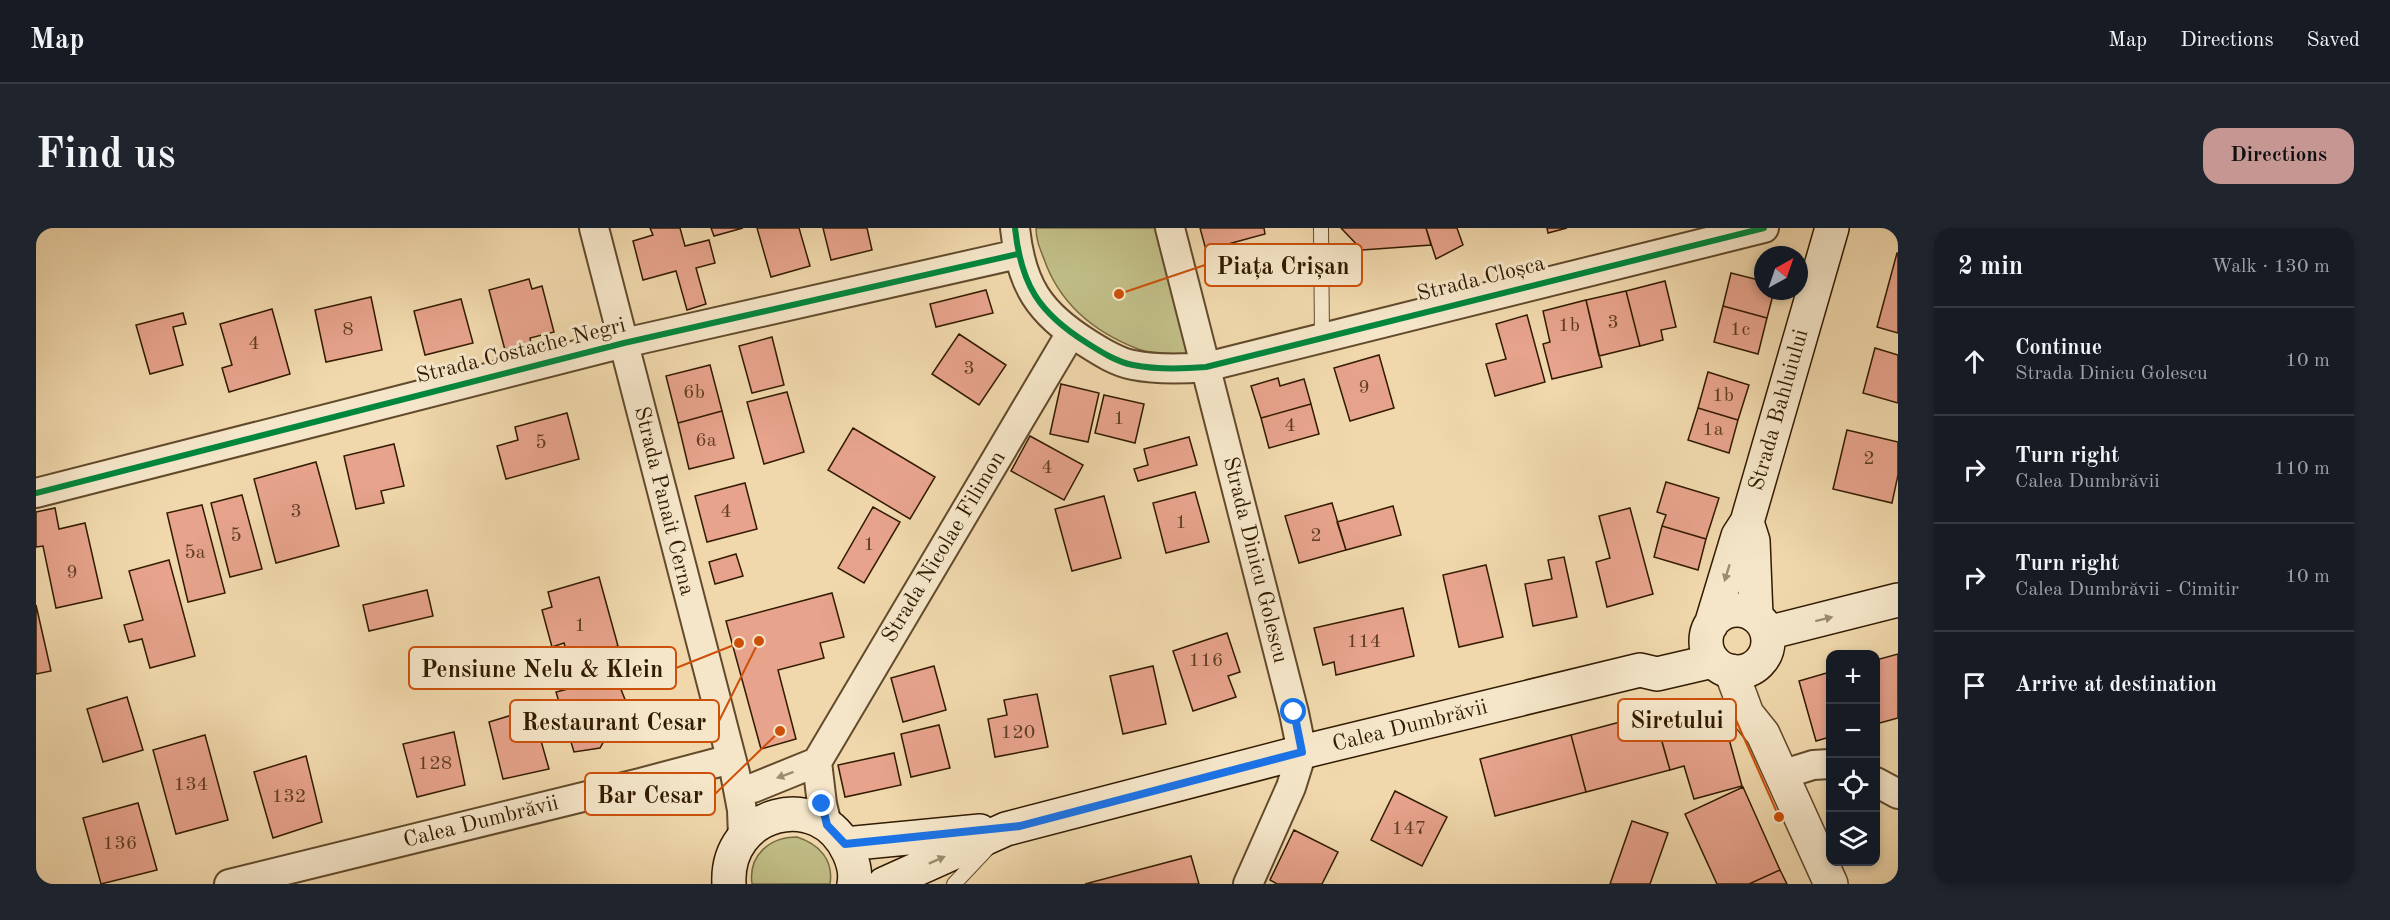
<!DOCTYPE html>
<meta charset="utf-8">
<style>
:root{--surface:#171b24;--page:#20242c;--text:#f1f3f6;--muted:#9ea1a6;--line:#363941;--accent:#c59692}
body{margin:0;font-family:"Old Standard TT",serif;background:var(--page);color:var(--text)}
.controls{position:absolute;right:18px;bottom:18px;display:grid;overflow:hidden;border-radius:12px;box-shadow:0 3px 9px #0003}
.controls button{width:54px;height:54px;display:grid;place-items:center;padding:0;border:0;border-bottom:2px solid var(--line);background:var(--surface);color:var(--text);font:30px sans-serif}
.compass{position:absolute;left:1718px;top:18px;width:54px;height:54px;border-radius:50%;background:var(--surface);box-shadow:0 3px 9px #0003;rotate:40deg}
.stop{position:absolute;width:18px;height:18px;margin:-14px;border:4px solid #1a73e8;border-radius:50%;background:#fff}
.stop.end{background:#1a73e8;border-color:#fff;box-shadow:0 2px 6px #0008}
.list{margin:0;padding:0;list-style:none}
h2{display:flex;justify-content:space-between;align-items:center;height:78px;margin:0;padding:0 24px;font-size:26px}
h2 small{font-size:20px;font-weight:400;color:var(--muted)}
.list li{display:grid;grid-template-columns:39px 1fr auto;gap:18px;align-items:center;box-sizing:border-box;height:108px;padding:0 24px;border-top:2px solid var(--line)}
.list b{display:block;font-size:22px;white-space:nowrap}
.list p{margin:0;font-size:20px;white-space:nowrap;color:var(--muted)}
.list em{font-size:20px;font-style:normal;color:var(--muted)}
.icon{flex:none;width:33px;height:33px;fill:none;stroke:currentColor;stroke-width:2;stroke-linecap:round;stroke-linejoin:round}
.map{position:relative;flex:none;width:1862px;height:656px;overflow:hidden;border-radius:18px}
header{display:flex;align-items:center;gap:36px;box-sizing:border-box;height:84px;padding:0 30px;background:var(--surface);border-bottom:2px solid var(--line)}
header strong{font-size:28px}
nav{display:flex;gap:33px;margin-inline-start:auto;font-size:21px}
.intro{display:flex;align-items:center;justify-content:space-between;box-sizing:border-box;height:144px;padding:0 36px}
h1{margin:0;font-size:42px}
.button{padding:15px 27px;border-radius:18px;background:var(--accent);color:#111;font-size:21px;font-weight:700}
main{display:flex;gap:36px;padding:0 36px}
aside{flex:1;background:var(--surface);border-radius:18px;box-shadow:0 3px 9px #0003}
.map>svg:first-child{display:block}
.green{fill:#c0bc85;stroke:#796c42;stroke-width:1.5}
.building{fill:#e7a38c;stroke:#321b00;stroke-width:1.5}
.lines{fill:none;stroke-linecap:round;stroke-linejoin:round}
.service-casing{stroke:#624a2b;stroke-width:16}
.minor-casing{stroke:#624a2b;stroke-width:32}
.tertiary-casing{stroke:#624a2b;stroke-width:36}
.secondary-casing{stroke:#321b00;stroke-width:36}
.service{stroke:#f5e6c9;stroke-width:14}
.minor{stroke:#f5e6c9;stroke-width:28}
.tertiary{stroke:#f5e6c9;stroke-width:33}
.secondary{stroke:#f5e6c9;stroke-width:33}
.cycleway-casing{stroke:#f5e6c9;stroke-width:10}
.cycleway{stroke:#00873e;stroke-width:6}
.oneway{fill:#9d8b6f}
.route{stroke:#1a73e8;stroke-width:8}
.labels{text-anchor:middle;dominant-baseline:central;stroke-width:6;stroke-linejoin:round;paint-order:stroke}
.number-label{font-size:20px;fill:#5f3d23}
.street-label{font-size:22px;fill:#321b00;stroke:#f5e6c9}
.leader{fill:none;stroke:#cd500a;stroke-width:2}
.callout-dot{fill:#cd500a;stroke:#f5e6c9;stroke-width:2}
.callout{fill:#f5e6c9;stroke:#cd500a;stroke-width:2}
.callout-label{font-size:24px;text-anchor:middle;font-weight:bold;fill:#321b00}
</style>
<header>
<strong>Map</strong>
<nav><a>Map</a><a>Directions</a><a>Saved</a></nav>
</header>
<div class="intro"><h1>Find us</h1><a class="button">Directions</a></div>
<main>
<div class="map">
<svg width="1862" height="656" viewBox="0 0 1862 656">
<rect width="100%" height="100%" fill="#f0d8ac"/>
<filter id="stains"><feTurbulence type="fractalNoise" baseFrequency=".00333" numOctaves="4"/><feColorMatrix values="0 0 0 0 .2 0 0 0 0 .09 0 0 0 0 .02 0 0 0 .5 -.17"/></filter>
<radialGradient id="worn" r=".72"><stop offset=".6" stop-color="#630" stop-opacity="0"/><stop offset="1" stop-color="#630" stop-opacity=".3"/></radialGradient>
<!-- green -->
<path class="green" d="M1000,0H1123L1158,126C1141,125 1118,127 1102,121C1058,104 1024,77 1008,31C1004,21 1000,12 1000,0Z
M761,609C783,616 798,632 794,656H716C712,627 734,609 761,609Z"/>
<!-- building -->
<path class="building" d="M614,0H644L649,18L673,12L679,35L660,40L670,76L651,82L640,43L607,52L597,13L617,7Z
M675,0H707L678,8Z
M721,0H763L774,38L735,49Z
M787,0H831L836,22L795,32Z
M1164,0H1228L1229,6L1170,22Z
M1305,0H1390L1395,17L1326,22Z
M1390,0H1421L1427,17L1400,31Z
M1511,0H1531L1512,5Z
M1861,25H1862V105L1841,99Z
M1695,45L1727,53V63H1738L1731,90L1687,78Z
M493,51L496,61L506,58L518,104L494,110L495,115L469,122L453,62Z
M1629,53L1640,99L1625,102L1627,112L1604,118L1590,63Z
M950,62L957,85L900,99L894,76Z
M1590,63L1604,118L1563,128L1550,72Z
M335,69L346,122L290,134L279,82Z
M425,71L437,115L389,127L378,83Z
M1550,72L1566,139L1516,151L1507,116L1514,114L1507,83Z
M1687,78L1731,90L1722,126L1678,114Z
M236,81L254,146L193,164L186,140L196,137L184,96Z
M147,85L150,96L137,99L147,137L114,146L100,97Z
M1491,87L1509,154L1459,168L1450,136L1470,131L1460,96Z
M923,106L970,137L943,177L896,146Z
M736,109L748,157L716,165L703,118Z
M1839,120L1862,127V175L1827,165Z
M1343,127L1358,180L1314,193L1298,140Z
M674,137L686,183L642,195L630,148Z
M1672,144L1713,157L1702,192L1662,180Z
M1242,150L1244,158L1268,151L1275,176L1225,190L1215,158Z
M1025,156L1063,165L1052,214L1014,206Z
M751,164L768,224L728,236L711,174Z
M1068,167L1108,176L1099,215L1059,205Z
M1275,176L1283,206L1233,220L1225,190Z
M1662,180L1702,192L1693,225L1652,212Z
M686,183L698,230L653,241L642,195Z
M531,185L543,231L470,251L461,218L482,212L479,199Z
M817,200L899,249L874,291L792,242Z
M1811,202L1862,214V247L1856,275L1797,261Z
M994,208L1047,237L1028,272L975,243Z
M1153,209L1161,237L1102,253L1098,241L1112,237L1108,221Z
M358,216L368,258L345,263L348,275L320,281L308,228Z
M280,234L303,318L240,335L218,251Z
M1630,254L1683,270L1670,311L1626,298L1630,287L1621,284Z
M709,255L721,301L671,314L659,268Z
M1159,264L1173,314L1130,325L1117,275Z
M206,267L226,341L194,349L175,275Z
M1068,268L1085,330L1036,343L1019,281Z
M1296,275L1310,322L1263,335L1249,288Z
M166,277L189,365L152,374L131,285Z
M1357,278L1365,307L1310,322L1301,294Z
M837,279L864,294L828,355L802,340Z
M19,280L23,301L49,295L66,370L20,380L7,318L0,319V284Z
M1594,280L1617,366L1571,379L1560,334L1574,330L1563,288Z
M1626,298L1670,311L1662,342L1618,329Z
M700,326L707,348L679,356L673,334Z
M1528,329L1541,389L1497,398L1489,356L1516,351L1512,332Z
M133,332L159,428L114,440L106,411L93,414L88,397L107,392L93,343Z
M1450,337L1467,409L1423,419L1407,347Z
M563,349L582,418L533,432L528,415L516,419L506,382L516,379L512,364Z
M391,362L397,388L333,403L327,377Z
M796,365L808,409L784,415L788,430L742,442L760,511L725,521L690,393Z
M0,377L15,443L0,446Z
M1367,380L1378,428L1300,447L1298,434L1287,437L1278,400Z
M1191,405L1204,444L1192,448L1200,469L1157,483L1137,423Z
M1862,426V490L1840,496V432Z
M898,438L910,482L867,494L855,450Z
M1117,438L1130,496L1087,506L1074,448Z
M1794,444V509L1780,513L1763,453Z
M580,449L590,474L564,520L538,524L520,464Z
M1001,466L1012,519L959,529L952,491L971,487L968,472Z
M91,469L107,522L67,534L51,481Z
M1683,475L1706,558L1658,571L1648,538L1634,542L1620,493Z
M496,481L513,541L467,551L453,494Z
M1618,485L1634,542L1550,564L1535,507Z
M903,497L914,540L875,549L865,506Z
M418,504L429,557L381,569L367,516Z
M169,507L192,592L140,606L117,522Z
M1535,507L1550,564L1459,588L1444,531Z
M858,525L865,557L809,569L802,537Z
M270,528L286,594L237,610L218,544Z
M1707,559L1744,642L1713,656H1681L1649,586Z
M1359,563L1411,589L1386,638L1335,612Z
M102,575L121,642L65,656L47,590Z
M1596,593L1632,605L1614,656H1574Z
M1258,602L1302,624L1286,656H1241L1234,652Z
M1155,628L1163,656H1049Z
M1744,642L1751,656H1713Z"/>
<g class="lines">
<defs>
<path id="service" d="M1285,0L1286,109
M918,656L951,621"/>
<path id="minor" d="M558,0L699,545L706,582L707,609
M979,0C985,57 1003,85 1051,115C1065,124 1081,134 1097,137C1122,142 1146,141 1170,139L1728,0
M1134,0L1258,485L1266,524L1255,559L1212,656
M0,265L588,115L982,26
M781,534L786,576L791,597
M1745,547L1777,537L1794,536
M1840,554L1862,566
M717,560L781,534L1035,105
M193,656L604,555L695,531"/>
<path id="tertiary" d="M1695,443L1711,486L1727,506L1795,656"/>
<path id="secondary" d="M1711,294L1717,313L1720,388
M1670 413a31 31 0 1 1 62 0a31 31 0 1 1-62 0Z
M1675,397L1702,308L1711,294L1796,0
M1731,405L1862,372
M809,616L944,603
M693,656C689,584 783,558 813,625C817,634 820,646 818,656
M848,656L970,601L1266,524L1604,442L1621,446L1677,433"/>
</defs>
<!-- service casing -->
<use href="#service" class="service-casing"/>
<!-- minor casing -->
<use href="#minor" class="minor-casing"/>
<!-- tertiary casing -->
<use href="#tertiary" class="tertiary-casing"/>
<!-- secondary casing -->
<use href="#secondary" class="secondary-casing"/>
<!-- service -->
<use href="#service" class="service"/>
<!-- minor -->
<use href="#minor" class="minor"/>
<!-- tertiary -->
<use href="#tertiary" class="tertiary"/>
<!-- secondary -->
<use href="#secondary" class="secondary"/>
<defs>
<path id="cycleway" d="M979,0C985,57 1003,85 1051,115C1065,124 1081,134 1097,137C1122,142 1146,141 1170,139L1728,0
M0,265L588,115L982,26"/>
</defs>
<!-- cycleway casing -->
<use href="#cycleway" class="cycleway-casing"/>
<!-- cycleway -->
<use href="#cycleway" class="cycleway"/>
</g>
<!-- one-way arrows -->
<defs><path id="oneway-solid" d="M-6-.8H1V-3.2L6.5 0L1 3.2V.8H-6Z" transform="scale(1.5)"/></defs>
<g class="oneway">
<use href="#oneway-solid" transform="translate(1691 345) rotate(107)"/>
<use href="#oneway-solid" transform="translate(1788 391) rotate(-14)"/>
<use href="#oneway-solid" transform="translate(749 547) rotate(160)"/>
<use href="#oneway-solid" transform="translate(901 632) rotate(-24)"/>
</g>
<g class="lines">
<!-- route -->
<path class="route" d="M786,576L791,597L809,616L984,598L1266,524L1258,484"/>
</g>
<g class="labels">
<!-- number labels -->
<g class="number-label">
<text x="1577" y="95">3</text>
<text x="1533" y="98">1b</text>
<text x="312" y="102">8</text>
<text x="1704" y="102">1c</text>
<text x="218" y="116">4</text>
<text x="933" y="141">3</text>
<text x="1328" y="160">9</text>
<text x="658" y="165">6b</text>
<text x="1687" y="168">1b</text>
<text x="1083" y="191">1</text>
<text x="1254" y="198">4</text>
<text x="1677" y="202">1a</text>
<text x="670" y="213">6a</text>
<text x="505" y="215">5</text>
<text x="1833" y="231">2</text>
<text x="1011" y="240">4</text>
<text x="260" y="284">3</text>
<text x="690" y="284">4</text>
<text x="1145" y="295">1</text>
<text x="200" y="308">5</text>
<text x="1280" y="308">2</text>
<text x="833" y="317">1</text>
<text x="159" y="325">5a</text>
<text x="36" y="345">9</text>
<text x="544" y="398">1</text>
<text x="1328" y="414">114</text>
<text x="1170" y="433">116</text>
<text x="982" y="505">120</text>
<text x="399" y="536">128</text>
<text x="155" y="557">134</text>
<text x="253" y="569">132</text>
<text x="1373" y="601">147</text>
<text x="84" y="616">136</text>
</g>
<!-- street labels -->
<g class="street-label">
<text transform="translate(1445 51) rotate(-14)">Strada Cloșca</text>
<text transform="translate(485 123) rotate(-14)">Strada Costache Negri</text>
<text transform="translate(1743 182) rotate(-74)">Strada Bahluiului</text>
<text transform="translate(628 273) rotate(76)">Strada Panait Cerna</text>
<text transform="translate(908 319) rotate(-59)">Strada Nicolae Filimon</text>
<text transform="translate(1219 332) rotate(76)">Strada Dinicu Golescu</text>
<text transform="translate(1374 498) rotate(-14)">Calea Dumbrăvii</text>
<text transform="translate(445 594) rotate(-14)">Calea Dumbrăvii</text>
</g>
</g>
<!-- callouts -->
<path class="leader" d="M1083 66L1169 37M703 415L640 440M1743 589L1700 492M723 413L683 493M744 503L679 566"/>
<g class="callout-dot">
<circle cx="1083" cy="66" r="6"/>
<circle cx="703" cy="415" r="6"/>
<circle cx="1743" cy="589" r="6"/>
<circle cx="723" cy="413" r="6"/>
<circle cx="744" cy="503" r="6"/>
</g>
<g class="callout">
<rect x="1169" y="16" width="157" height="42" rx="6"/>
<rect x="373" y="419" width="267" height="42" rx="6"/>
<rect x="1582" y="471" width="118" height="42" rx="6"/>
<rect x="474" y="472" width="209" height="42" rx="6"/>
<rect x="549" y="545" width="130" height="42" rx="6"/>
</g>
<g class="callout-label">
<text x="1247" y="46">Piața Crișan</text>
<text x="506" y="449">Pensiune Nelu &amp; Klein</text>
<text x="1641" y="500">Siretului</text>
<text x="578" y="502">Restaurant Cesar</text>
<text x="614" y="575">Bar Cesar</text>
</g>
<rect width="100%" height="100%" filter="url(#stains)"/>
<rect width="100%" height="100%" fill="url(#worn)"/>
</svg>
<div class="controls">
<button>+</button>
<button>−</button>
<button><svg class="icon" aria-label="locate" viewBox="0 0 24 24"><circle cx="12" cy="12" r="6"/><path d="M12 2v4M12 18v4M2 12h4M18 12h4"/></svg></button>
<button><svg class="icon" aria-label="layers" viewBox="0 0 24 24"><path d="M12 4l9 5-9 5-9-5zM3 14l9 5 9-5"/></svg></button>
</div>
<svg class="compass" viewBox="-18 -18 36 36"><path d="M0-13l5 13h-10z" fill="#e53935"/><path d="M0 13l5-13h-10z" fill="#9ea1a6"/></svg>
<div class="stop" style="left:1258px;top:484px"></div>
<div class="stop end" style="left:786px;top:576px"></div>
</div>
<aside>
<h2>2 min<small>Walk · 130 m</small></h2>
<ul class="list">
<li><svg class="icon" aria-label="ahead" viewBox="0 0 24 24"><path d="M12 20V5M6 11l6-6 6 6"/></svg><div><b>Continue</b><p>Strada Dinicu Golescu</p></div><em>10 m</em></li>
<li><svg class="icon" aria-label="right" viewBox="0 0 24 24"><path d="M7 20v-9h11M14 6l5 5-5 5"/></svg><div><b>Turn right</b><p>Calea Dumbrăvii</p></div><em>110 m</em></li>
<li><svg class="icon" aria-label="right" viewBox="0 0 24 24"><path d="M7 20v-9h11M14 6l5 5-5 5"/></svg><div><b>Turn right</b><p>Calea Dumbrăvii - Cimitir</p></div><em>10 m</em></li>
<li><svg class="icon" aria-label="arrive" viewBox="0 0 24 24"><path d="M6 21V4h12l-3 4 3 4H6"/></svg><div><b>Arrive at destination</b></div></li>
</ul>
</aside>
</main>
